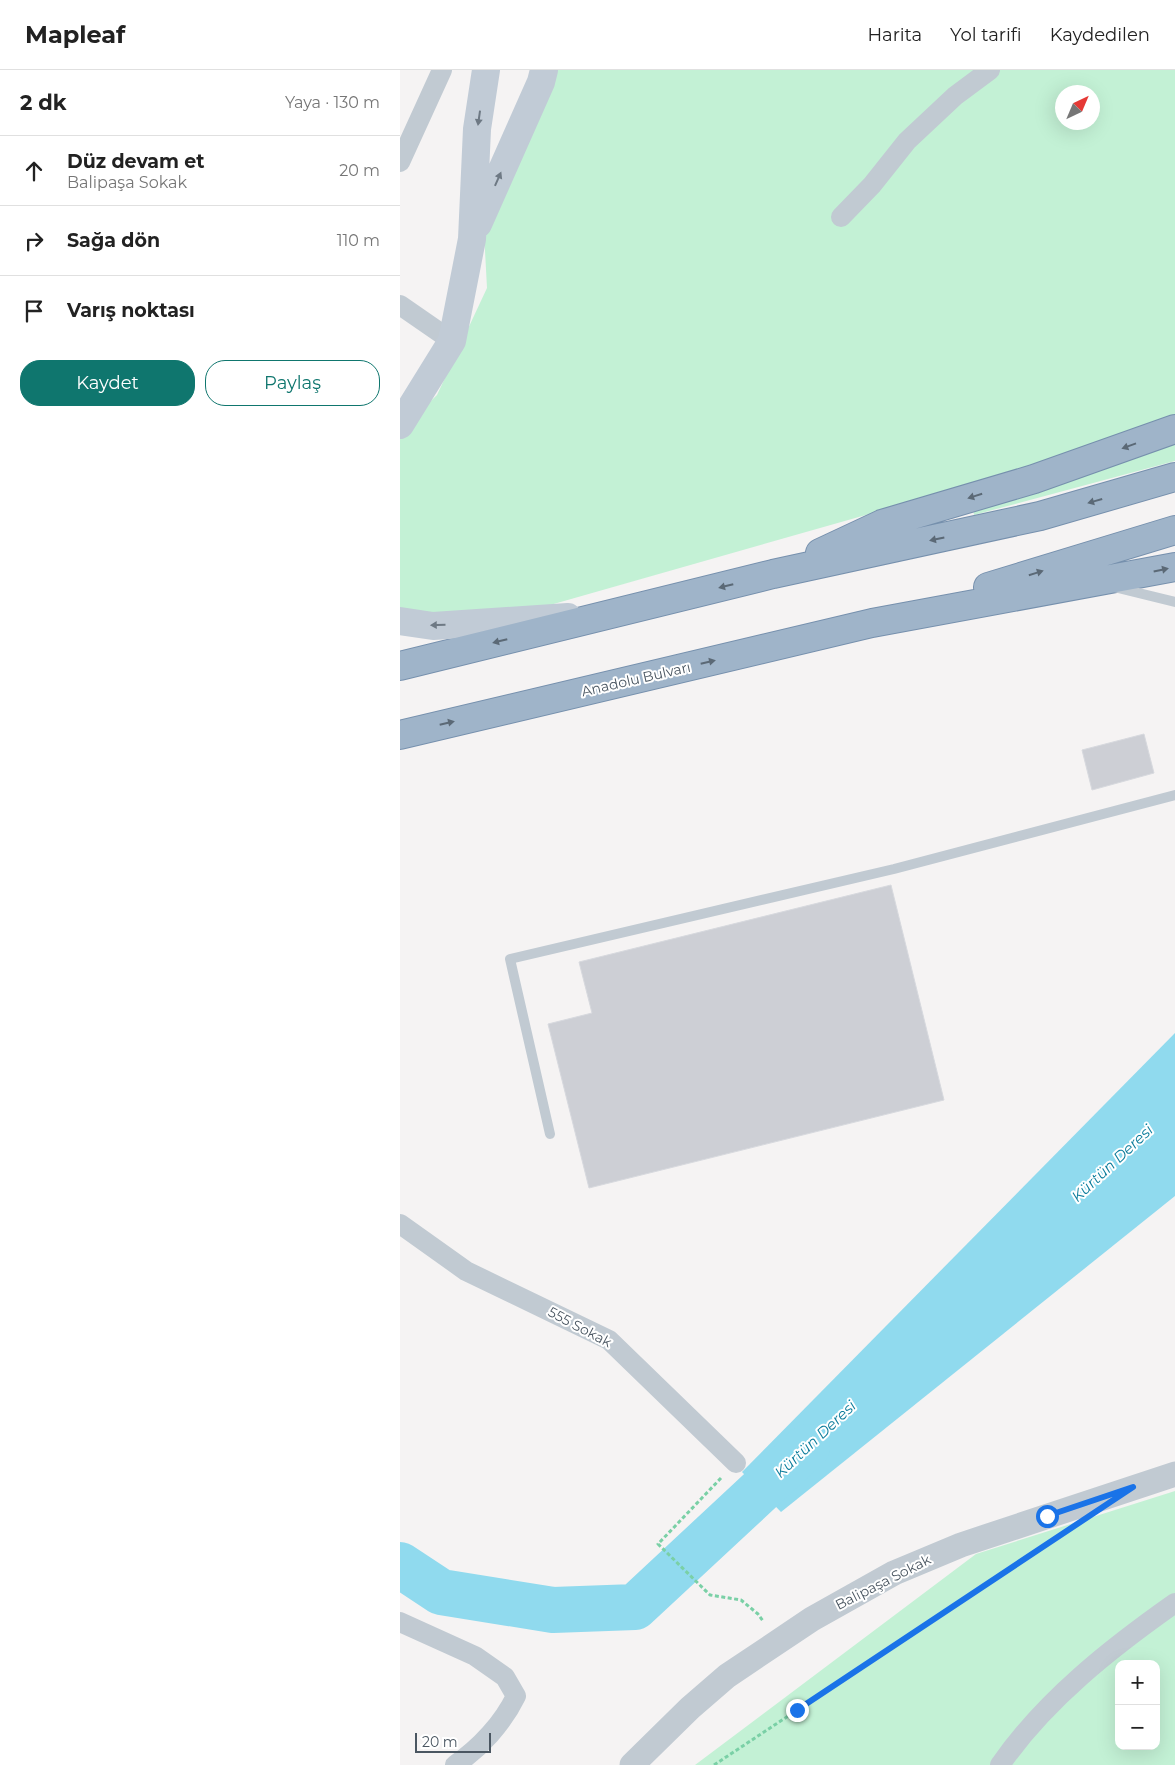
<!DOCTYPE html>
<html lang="tr">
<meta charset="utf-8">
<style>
:root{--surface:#fff;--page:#f6f6f6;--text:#222;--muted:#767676;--line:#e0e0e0;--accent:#0f766e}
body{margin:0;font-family:Montserrat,sans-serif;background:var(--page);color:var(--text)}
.controls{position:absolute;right:15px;bottom:15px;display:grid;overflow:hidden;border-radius:10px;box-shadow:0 5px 20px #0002}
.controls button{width:45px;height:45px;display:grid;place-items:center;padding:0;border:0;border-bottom:1px solid var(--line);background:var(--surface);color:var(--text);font:25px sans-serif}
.compass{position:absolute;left:655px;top:15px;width:45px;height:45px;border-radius:50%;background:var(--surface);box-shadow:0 5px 20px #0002;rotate:44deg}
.scale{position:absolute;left:15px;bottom:12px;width:76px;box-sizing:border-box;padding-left:5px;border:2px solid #4a5661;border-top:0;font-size:14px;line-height:18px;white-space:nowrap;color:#4a5661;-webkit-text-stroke:4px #fff;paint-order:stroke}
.stop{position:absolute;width:15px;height:15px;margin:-11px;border:4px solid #1a73e8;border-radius:50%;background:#fff}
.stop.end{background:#1a73e8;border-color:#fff;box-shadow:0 1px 5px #0008}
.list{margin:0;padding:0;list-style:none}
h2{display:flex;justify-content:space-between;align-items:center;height:65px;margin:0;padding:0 20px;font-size:21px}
h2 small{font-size:16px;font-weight:400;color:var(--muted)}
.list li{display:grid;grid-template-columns:32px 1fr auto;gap:15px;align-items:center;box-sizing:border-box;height:70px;padding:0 20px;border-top:1px solid var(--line)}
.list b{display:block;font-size:19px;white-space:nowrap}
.list p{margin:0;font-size:16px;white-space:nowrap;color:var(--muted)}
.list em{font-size:16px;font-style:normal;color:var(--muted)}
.actions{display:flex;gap:10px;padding:15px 20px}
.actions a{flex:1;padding:11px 0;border:1px solid var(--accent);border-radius:20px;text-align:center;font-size:18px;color:var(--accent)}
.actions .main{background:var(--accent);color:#fff}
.icon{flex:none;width:28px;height:28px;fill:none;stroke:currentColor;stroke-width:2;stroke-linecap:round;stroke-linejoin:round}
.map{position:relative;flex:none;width:775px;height:1695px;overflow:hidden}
header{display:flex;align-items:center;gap:30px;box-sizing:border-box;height:70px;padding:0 25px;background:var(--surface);border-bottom:1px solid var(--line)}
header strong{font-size:24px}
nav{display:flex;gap:28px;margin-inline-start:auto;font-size:18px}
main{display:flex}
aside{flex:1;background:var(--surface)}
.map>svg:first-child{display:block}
.green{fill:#c3f1d5;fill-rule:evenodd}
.water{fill:#90daee}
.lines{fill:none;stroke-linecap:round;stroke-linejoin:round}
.river{stroke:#90daee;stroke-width:46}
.building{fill:#cdcfd5;stroke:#d7d9de}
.trunk-casing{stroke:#7690ad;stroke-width:30}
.path{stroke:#7ad0a6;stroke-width:3;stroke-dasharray:4 2.5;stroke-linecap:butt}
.service{stroke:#c1cad2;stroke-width:10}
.minor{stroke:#c1cad2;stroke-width:20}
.tertiary{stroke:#c1cad2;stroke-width:25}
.secondary{stroke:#c1cbd6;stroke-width:28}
.trunk{stroke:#9fb4c9;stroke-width:28}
.oneway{fill:#6e7984}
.oneway2{fill:#5b6976}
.route{stroke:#1a73e8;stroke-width:6}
.labels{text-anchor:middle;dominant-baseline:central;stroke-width:4;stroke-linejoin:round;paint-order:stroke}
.street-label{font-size:14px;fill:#4a5661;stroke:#fff}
.water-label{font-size:15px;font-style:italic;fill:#0c7c9b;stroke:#fff}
</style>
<header>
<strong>Mapleaf</strong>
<nav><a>Harita</a><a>Yol tarifi</a><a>Kaydedilen</a></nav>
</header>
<main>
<aside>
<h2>2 dk<small>Yaya · 130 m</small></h2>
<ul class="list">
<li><svg class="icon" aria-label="ahead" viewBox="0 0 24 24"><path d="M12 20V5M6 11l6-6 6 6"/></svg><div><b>Düz devam et</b><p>Balipaşa Sokak</p></div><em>20 m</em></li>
<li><svg class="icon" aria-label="right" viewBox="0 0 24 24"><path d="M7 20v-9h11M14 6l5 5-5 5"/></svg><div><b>Sağa dön</b></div><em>110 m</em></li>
<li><svg class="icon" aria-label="arrive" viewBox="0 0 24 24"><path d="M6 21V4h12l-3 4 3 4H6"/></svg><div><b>Varış noktası</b></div></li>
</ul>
<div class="actions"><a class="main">Kaydet</a><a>Paylaş</a></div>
</aside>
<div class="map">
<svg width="775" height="1695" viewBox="0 0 775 1695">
<rect width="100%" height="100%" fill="#f5f3f3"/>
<!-- green -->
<path class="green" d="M153,0H775V357L90,552L0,540V361L37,325L87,218L83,143ZM662,22H692V52H662Z
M775,370V391L574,445L573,438Z
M775,1421V1695H295L576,1484ZM719,1594H756V1676H719Z"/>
<!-- water -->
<path class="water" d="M775,963V1126L381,1442L342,1402Z"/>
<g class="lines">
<!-- river -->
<path class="river" d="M0,1495L41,1522L153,1540L235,1537L407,1377"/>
</g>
<!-- building -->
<path class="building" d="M744,664L754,703L692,720L682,680Z
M491,815L544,1030L189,1118L148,954L192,943L179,892Z"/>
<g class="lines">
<defs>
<path id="trunk" d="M420,483L482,454L634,409L775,359
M588,517L775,460
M0,596L373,504L640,446L775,407
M0,665L472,553L775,497"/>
</defs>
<!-- trunk casing -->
<use href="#trunk" class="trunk-casing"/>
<!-- path -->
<path class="path" d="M321,1408L258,1474L310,1525L341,1530L358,1544L363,1551
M314,1695L647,1475"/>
<!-- service -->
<path class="service" d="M714,517L775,532
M150,1064L110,889L494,799L775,725"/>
<!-- minor -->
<path class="minor" d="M0,92L42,0
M441,147L472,115L507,71L555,26L590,0
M0,235L52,271
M0,1154L66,1201L209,1270L336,1393
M0,1552L75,1586L105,1607L116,1626C103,1653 80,1678 55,1695
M600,1695C645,1630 711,1578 775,1533"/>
<!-- tertiary -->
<path class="tertiary" d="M232,1695L290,1638L327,1606L412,1549L494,1503L561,1475L775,1404"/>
<!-- secondary -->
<path class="secondary" d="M78,154L141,12L144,0
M0,355L52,271L72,169L77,59L86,0
M0,551L33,556L168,547"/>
<!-- trunk -->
<use href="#trunk" class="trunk"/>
</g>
<!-- one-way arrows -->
<defs><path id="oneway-solid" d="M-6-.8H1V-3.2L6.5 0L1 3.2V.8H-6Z" transform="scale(1.25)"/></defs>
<g class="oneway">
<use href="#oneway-solid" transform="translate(79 48) rotate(98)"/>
<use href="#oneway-solid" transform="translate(98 109) rotate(-66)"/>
<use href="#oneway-solid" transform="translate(38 555) rotate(179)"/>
</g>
<g class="oneway2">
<use href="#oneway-solid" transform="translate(729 376) rotate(160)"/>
<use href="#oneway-solid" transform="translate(575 426) rotate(163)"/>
<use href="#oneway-solid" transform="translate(695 431) rotate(164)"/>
<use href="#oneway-solid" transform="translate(537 469) rotate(168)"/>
<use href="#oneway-solid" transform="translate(761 500) rotate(-12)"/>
<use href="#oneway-solid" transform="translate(636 503) rotate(-17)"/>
<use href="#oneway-solid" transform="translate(326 516) rotate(166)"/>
<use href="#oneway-solid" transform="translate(100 571) rotate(166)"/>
<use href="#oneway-solid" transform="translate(308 592) rotate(-13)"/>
<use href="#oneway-solid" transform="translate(47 653) rotate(-13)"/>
</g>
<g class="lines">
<!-- route -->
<path class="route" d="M397,1640L733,1417L647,1446"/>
</g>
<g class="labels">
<!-- street labels -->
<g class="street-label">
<text transform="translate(236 609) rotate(-13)">Anadolu Bulvarı</text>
<text transform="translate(180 1257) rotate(28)">555 Sokak</text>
<text transform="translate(483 1512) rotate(-27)">Balipaşa Sokak</text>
</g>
<!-- water labels -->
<g class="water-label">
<text transform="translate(712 1093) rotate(-43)">Kürtün Deresi</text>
<text transform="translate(415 1369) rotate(-43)">Kürtün Deresi</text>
</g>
</g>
</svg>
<div class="controls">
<button>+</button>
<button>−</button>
</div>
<svg class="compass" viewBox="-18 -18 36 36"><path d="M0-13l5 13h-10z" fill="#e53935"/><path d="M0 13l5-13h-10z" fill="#767676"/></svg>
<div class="scale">20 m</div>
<div class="stop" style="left:647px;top:1446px"></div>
<div class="stop end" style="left:397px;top:1640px"></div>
</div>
</main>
